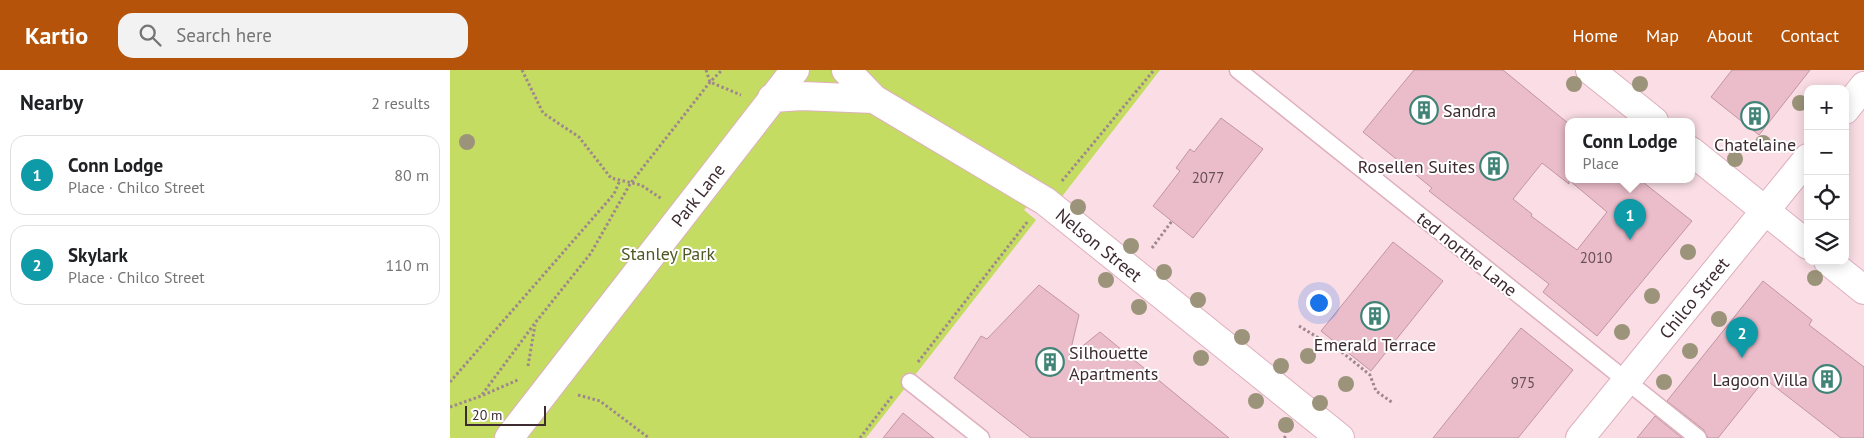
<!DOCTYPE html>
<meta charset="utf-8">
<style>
:root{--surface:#fff;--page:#f2f2f2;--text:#202124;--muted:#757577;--line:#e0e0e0;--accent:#b45309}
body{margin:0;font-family:"PT Sans",sans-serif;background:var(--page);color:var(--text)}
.controls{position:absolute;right:15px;top:15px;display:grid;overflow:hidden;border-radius:10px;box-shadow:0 2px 12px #0003}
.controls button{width:45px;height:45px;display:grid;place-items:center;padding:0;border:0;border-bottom:1px solid var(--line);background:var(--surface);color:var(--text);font:25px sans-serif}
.scale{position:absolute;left:15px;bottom:12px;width:81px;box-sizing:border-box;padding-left:5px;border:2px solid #3d2b31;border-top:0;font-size:14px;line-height:18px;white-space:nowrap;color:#3d2b31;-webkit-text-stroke:4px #fff;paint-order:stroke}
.you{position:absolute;left:868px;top:232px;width:18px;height:18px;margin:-12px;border:4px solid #fff;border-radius:50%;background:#1a73e8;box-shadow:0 0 0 8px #1a73e833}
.badge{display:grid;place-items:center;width:32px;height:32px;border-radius:50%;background:var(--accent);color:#fff;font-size:16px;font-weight:700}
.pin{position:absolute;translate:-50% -41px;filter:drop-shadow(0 1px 2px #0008)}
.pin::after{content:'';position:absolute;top:26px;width:18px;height:15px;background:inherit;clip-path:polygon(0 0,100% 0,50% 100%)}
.popup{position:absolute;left:1115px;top:48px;width:130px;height:65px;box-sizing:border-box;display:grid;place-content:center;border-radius:10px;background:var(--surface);filter:drop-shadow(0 1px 4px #0005);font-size:16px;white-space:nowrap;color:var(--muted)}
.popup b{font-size:19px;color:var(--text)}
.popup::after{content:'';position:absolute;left:50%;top:100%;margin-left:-10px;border:10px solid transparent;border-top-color:var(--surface)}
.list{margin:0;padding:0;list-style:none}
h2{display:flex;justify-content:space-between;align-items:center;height:65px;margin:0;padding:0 20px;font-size:21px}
h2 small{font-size:16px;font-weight:400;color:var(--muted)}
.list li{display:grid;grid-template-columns:32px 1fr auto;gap:15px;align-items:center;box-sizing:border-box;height:80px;margin:0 10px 10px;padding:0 10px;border:1px solid var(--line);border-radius:15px}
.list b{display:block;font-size:19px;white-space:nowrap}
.list p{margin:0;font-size:16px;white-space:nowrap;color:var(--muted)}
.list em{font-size:16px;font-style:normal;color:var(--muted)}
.icon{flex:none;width:28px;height:28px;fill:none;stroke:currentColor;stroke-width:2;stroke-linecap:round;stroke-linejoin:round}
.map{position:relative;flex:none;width:1414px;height:368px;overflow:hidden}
header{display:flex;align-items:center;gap:30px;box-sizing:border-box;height:70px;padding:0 25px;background:var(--accent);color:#fff}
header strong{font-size:24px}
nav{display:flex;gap:28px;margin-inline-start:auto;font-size:18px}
.search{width:350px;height:45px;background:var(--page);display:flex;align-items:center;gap:12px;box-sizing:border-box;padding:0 18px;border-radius:15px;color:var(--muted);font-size:19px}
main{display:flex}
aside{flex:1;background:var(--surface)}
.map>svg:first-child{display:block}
.green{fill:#c4dc61}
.building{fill:#ebbdca;stroke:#c195a2;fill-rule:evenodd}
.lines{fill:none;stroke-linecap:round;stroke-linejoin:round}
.lane-casing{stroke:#deb0be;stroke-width:19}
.street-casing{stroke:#deb0be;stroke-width:30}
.path{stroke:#9f878e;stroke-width:3;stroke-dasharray:2.5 2.5;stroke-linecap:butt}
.lane{stroke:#fff;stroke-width:16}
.street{stroke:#fff;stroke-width:28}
.tree{fill:#9b947a}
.labels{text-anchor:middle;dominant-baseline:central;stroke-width:4;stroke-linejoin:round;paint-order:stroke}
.number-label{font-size:15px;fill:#685057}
.poi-label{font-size:18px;fill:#3d2b31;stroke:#fff;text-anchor:start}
.street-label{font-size:18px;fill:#3d2b31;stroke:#fff}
.park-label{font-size:18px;fill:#4e5823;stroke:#fff}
</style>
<header>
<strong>Kartio</strong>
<div class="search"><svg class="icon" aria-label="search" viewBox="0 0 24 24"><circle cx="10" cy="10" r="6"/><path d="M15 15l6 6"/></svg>Search here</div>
<nav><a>Home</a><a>Map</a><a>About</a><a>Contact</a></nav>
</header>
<main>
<aside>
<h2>Nearby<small>2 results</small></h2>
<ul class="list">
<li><span class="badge" style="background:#0f9aa8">1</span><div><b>Conn Lodge</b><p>Place · Chilco Street</p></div><em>80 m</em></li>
<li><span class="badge" style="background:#0f9aa8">2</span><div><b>Skylark</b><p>Place · Chilco Street</p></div><em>110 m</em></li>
</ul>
</aside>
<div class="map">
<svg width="1414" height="368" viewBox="0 0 1414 368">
<rect width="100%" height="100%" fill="#fadde5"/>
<!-- green -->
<path class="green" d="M0,0H710L610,129L593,117L574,140L586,150L416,368H0Z"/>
<!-- building -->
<path class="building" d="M964,0H1053L1119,54V109H1189L1242,151L1147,266L1093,222L1099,214L979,121L982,118L913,62ZM1092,93L1119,114V110L1157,142L1127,180L1081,146L1082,144L1063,129Z
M1282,0H1360L1309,65L1261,27Z
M771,48L813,79L743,168L703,136L730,101L726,98L740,79L744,82Z
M943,172L993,211L921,301L871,261Z
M1313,211L1362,250L1359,255L1414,297V368H1391L1315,309L1268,368H1258L1254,360L1217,331Z
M589,215L629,245L619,287L650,262L779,368H581L504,308L531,266L537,269Z
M1071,258L1123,300L1068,368H983Z
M453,343L484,368H433Z
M1205,346L1232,368H1187Z"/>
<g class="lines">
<defs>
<path id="lane" d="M788,0L1248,368
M460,312L531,368"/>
<path id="street" d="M396,0L424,29L595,131L890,368
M1140,0L1204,51
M322,28L352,26L424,29
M1395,40L1414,16
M1241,81L1358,175
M1378,191L1414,220
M59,368L345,0
M1130,368L1358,88"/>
</defs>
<!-- lane casing -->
<use href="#lane" class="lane-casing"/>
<!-- street casing -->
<use href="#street" class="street-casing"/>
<!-- path -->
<path class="path" d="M72,0L93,43L129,67L161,108L191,115L212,129
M256,0L260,12L291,25
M612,111L704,0
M702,178L722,151
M849,256L893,283L920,305L926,321L943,333
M468,292L578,151
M78,296L85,255
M0,312L164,124L170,110
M33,325L68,310
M128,325L150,331L199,368
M0,337L31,326L85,253L141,183L180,114L260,12L272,0
M410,368L443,325
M834,368L836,366"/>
<!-- lane -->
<use href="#lane" class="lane"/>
<!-- street -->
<use href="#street" class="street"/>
</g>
<!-- trees -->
<g class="tree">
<circle cx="1124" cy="14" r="8"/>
<circle cx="1190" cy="14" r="8"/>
<circle cx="1350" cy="33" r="8"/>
<circle cx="17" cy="72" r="8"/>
<circle cx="1313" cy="73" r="8"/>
<circle cx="1285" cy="89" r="8"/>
<circle cx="628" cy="137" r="8"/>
<circle cx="681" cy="176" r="8"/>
<circle cx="1238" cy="182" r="8"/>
<circle cx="714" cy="202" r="8"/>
<circle cx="1365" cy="208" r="8"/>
<circle cx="656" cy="210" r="8"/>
<circle cx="1202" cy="226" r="8"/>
<circle cx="748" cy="230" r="8"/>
<circle cx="689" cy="237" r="8"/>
<circle cx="1269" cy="249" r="8"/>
<circle cx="1172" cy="262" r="8"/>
<circle cx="792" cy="267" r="8"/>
<circle cx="1240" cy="281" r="8"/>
<circle cx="858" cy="286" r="8"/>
<circle cx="751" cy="288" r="8"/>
<circle cx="831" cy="296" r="8"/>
<circle cx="1214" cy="312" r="8"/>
<circle cx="896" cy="314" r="8"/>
<circle cx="806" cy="331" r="8"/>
<circle cx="870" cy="333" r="8"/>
<circle cx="836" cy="355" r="8"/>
</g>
<!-- icons -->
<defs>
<symbol id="building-ring" viewBox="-11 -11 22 22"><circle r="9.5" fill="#fff" stroke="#418477" stroke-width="1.5"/><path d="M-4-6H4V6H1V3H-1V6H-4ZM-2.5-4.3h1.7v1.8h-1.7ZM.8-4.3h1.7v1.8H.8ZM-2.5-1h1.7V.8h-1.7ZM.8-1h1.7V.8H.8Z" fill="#418477"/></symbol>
</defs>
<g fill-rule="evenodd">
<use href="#building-ring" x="958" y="24" width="32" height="32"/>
<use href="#building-ring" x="1289" y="30" width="32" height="32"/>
<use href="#building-ring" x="1028" y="80" width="32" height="32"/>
<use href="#building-ring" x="909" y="230" width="32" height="32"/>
<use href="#building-ring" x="584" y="276" width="32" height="32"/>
<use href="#building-ring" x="1361" y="293" width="32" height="32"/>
</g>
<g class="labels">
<!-- number labels -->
<g class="number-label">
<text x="758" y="107">2077</text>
<text x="1146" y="187">2010</text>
<text x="1073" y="312">975</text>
</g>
<!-- poi labels -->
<g class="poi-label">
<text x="993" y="40">Sandra</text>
<text x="1305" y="74" text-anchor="middle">Chatelaine</text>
<text x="1025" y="96" text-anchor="end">Rosellen Suites</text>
<text x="925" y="274" text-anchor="middle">Emerald Terrace</text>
<text x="619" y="282">Silhouette<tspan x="619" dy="21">Apartments</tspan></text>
<text x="1358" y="309" text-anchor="end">Lagoon Villa</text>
</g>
<!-- street labels -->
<g class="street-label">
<text transform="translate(248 125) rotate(-52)">Park Lane</text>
<text transform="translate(649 175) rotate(39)">Nelson Street</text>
<text transform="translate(1017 184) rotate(39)">ted northe Lane</text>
<text transform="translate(1244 228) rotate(-51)">Chilco Street</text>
</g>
<!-- park labels -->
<g class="park-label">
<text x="218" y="183">Stanley Park</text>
</g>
</g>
</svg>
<div class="controls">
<button>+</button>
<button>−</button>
<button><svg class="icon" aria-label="locate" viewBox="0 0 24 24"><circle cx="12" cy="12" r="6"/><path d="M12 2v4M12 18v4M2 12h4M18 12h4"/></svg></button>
<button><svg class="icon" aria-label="layers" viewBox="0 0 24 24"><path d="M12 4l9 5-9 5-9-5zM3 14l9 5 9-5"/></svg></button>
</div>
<div class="scale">20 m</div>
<div class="you"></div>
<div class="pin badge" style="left:1180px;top:170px;background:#0f9aa8">1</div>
<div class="popup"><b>Conn Lodge</b>Place</div>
<div class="pin badge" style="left:1292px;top:288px;background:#0f9aa8">2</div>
</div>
</main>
